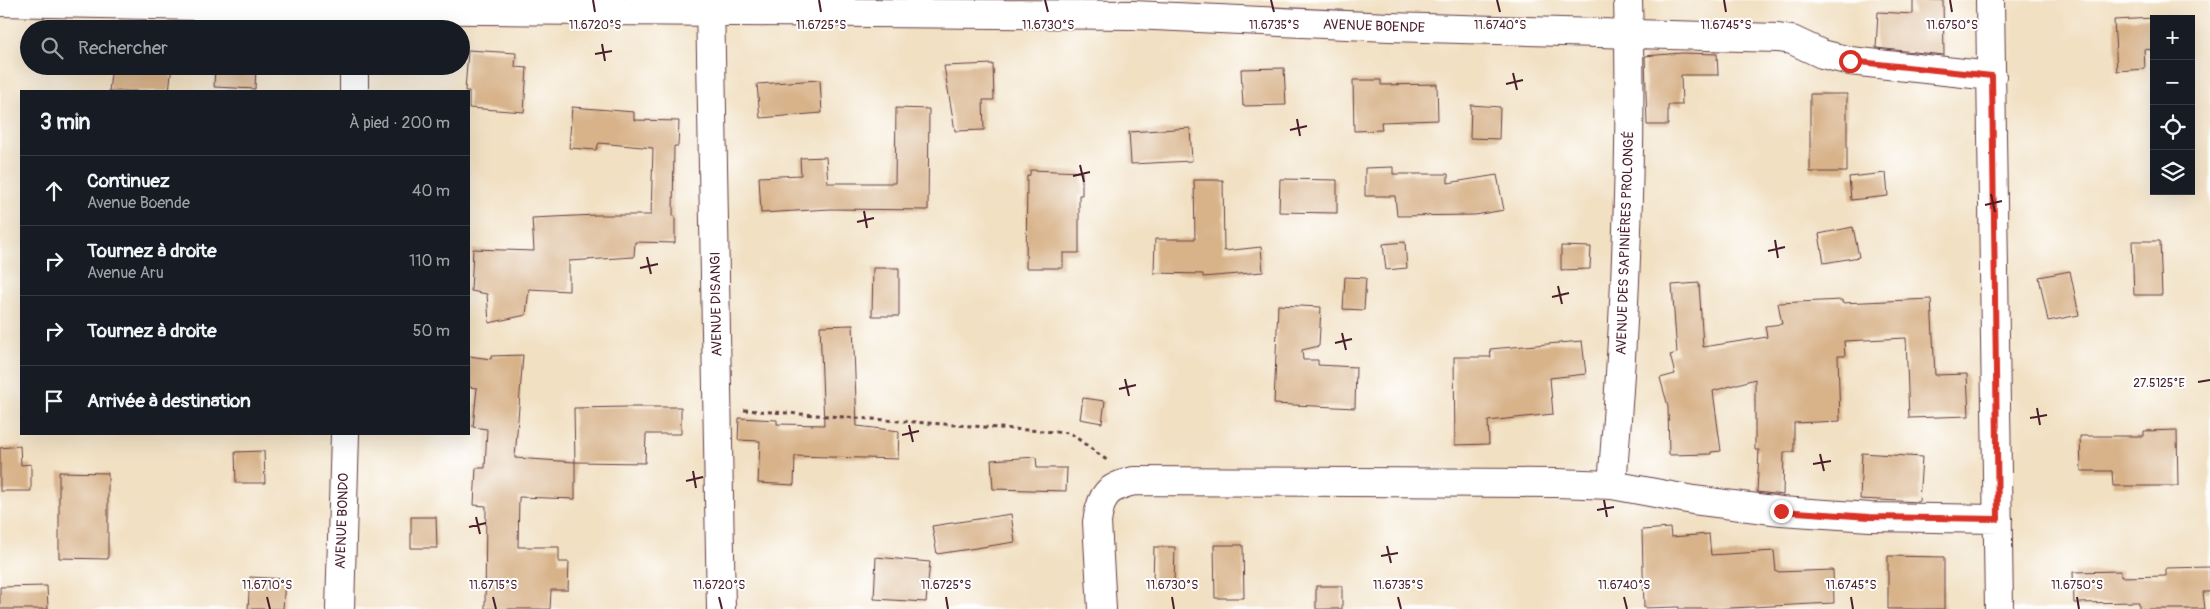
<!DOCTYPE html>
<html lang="fr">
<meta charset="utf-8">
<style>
:root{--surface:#171b24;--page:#242831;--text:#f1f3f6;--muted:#9ea1a6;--line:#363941}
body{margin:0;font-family:Pangolin,sans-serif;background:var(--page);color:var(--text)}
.controls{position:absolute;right:15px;top:15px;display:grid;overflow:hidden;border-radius:0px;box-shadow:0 5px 20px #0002}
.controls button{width:45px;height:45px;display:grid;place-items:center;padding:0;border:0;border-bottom:1px solid var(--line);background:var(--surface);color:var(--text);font:25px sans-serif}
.stop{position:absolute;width:15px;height:15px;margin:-11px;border:4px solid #d93025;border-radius:50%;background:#fff}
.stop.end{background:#d93025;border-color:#fff;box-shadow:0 1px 5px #0008}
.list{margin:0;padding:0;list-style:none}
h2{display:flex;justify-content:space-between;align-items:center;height:65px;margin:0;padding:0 20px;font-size:21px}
h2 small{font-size:16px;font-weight:400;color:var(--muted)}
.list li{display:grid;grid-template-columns:32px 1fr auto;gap:15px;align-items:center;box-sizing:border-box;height:70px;padding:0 20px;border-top:1px solid var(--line)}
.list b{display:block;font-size:19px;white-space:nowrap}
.list p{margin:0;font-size:16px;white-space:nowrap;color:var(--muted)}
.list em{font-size:16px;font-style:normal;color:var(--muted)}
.icon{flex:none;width:28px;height:28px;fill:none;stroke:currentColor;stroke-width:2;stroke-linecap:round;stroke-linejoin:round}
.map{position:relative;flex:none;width:2210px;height:609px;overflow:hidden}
.search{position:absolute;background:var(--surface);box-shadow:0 5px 20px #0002;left:20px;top:20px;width:450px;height:55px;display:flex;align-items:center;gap:12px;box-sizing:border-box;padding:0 18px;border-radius:28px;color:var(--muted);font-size:19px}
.panel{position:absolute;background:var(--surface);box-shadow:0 5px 20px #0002;left:20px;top:90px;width:450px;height:345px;border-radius:0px}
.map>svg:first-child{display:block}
.building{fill:#d8b38a}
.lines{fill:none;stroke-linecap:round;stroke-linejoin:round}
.minor-casing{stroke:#633c42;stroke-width:30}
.path{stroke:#633c42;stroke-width:3;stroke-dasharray:4 4;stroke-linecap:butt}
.minor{stroke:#fff;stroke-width:28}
.route{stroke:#d93025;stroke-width:6}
.ticks{fill:none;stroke:#4a1f2b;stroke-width:2}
.labels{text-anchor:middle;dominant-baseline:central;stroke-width:4;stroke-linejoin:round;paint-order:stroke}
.street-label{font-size:14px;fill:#4a1f2b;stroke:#fff}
.ticks-label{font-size:12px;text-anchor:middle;fill:#4a1f2b;stroke:#fff;stroke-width:4;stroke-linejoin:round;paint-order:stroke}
</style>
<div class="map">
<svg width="2210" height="609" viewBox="0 0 2210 609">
<rect width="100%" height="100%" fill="#fff"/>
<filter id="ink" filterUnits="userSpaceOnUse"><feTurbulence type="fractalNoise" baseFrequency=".02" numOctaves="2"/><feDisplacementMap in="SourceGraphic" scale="10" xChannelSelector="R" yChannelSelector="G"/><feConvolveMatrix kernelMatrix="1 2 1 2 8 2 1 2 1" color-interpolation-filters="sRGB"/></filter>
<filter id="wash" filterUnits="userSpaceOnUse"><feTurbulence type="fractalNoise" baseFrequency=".0096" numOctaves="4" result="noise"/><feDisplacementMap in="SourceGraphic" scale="20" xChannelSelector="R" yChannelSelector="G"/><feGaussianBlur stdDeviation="1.12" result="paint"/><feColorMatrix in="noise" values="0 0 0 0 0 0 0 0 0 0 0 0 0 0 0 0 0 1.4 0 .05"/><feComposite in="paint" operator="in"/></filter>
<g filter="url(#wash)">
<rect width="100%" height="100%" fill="#f1e0c2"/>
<g id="blocks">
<!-- building -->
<path class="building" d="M1913,0H1943L1944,55L1876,48L1878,12L1913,14Z
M2154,18V50L2144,49L2145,69L2117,71L2114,20Z
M216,23L258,25L257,29H216Z
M468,50L516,53L515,67L527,68L524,112L469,108V91H465Z
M1682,53L1717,54L1718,75H1681L1682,105H1668V125H1647L1645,56Z
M993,64L994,100H983L984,130L955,131L944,66Z
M112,66H172L169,91H109Z
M215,66H256L255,89L214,87Z
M1284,68L1286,105L1243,106L1241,69Z
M820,80L822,113L760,118L757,84Z
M1353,80H1381V85L1437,84L1438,120L1381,122L1382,130L1354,131Z
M1810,94H1847V172H1810Z
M1471,105L1500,107L1499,139L1470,138Z
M572,107L634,112V120L679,121L678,146H674L673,216H675V243L635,242L634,257L569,261V291L529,289L526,315L489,323L487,294L471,291L473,249L534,251L532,218L596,215H651L653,148L599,143L596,150L569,148Z
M896,108L929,109L928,210L830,209L761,213L759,177L801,175L800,158L826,157L828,183H895Z
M1190,128L1192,161L1131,164L1129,132Z
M1393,167V174H1448V183L1497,175L1504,210L1475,215L1397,216L1395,196H1365V168Z
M1030,170L1082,172V195H1079V253H1063V268H1026L1027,176L1030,175Z
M1886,173L1888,196L1851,200L1849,177Z
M1280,179L1337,180V213L1279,212Z
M1194,180H1223L1224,251L1261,247L1263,272L1203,277V274L1154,273L1155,239H1195Z
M1853,227L1859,257L1824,263L1819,234Z
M2132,241H2160L2162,295H2134Z
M1405,242L1407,268L1386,270L1383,244Z
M1561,246L1591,247L1590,269L1561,270Z
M873,268H899V316H872Z
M2070,271L2079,315L2048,321L2039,277Z
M1345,277L1366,278L1364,310L1343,309Z
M1699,283L1703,347L1767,337L1765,326L1782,324L1778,303L1842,300V303L1931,299L1935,375L1967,374L1969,416L1909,418L1906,338L1844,341L1845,356H1838L1840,421L1794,423V452H1784L1783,495L1757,492L1759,450H1755V379L1713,391L1721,451L1711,452V454L1669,455L1668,406L1660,378L1675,374L1670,355L1677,353L1672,285Z
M1278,305L1321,307L1319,346L1302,350L1303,360H1318V365L1356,367L1355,408L1274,404Z
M853,325L857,426L899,431L898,459L795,456L794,485L758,483L760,441L738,440L739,418L777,420V424L824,425L820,326Z
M1582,341L1586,374L1550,378L1553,414L1488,421L1489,444L1455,445L1454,357H1491L1490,349Z
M523,355L515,458L575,462V499L519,497L518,547H559V562H569L568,590H551L550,609H485L486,506L474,505L476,468H485L487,429L473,427L477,388L469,387V356L491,359V356Z
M1083,398L1105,401L1102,423L1080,419Z
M628,407H681V434H646L645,463L575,462L574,408Z
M2177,430L2178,486H2113L2112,471H2081L2080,436H2144V431Z
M20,446L21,465L31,464V491H0V448Z
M264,451L265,483H236L235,452Z
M1862,453L1922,457L1919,502L1860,499Z
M1036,457L1037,468H1067L1066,491L993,489L991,460Z
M59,472L108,473V559L59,558Z
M1011,514L1015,542L937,554L932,526Z
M411,517H436L437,548H411Z
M1670,528L1671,537L1709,534L1711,555L1774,551L1776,572L1833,570L1834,603L1711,609H1679V607L1644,608L1642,530Z
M1214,545H1243L1244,598H1215Z
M1154,547H1175L1174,583H1153Z
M1888,556L1944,557V609H1888Z
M876,557L930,562L926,602L874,599Z
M2210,567V592H2203L2205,609H2139V602L2074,603L2073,572L2121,571V577L2166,576V568Z
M250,577L285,579L283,609H248Z
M47,586L48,609H0V587Z
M1316,586H1342V609H1316Z"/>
</g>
</g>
<g filter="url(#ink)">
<use href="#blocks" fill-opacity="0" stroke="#633c42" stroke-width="1"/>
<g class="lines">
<defs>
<path id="minor" d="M710,0L721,609
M1990,0L1999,609
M0,2L356,9L1133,15L1389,27L1778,38L1792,40L1822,54L1850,61L1992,76
M354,91V66
M1612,485C1625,324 1633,162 1628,0
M340,609L345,434
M1102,609L1097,522C1101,495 1107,487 1134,481L1556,483L1612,485L1693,500L1781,511L1870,517L1998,519"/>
</defs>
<!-- minor casing -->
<use href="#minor" class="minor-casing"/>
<!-- path -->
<path class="path" d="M744,410L1070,433L1108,461"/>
<!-- minor -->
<use href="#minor" class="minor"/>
</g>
</g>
<g class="lines" filter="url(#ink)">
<!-- route -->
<path class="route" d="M1781,511L1870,517L1998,519L1992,76L1850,61"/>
</g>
<!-- ticks -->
<path class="ticks" d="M593,0L595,12M819,0L821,12M1045,0L1048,12M1271,0L1274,12M1497,0L1500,12M1724,0L1726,12M1950,0L1952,12M602,44L605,61M595,54L612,51M1513,73L1517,90M1506,84L1523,80M1297,119L1300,136M1290,130L1307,126M1080,165L1084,182M1073,176L1090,172M1991,194L1995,212M1985,205L2002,201M864,211L867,228M857,222L874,218M1775,240L1778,258M1768,251L1785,247M647,257L651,274M640,268L658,264M1558,286L1562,304M1552,297L1569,293M1342,333L1346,350M1335,343L1352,339M1125,379L1129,396M2198,382L2210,380M1119,389L1136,385M2037,408L2040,425M2030,418L2047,415M909,425L913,442M902,435L919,431M1820,454L1824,471M1813,464L1831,461M693,471L696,488M686,481L703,477M1604,500L1607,517M1597,510L1614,507M476,517L480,534M469,527L486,523M1387,546L1391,563M1381,556L1398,553M267,597L270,609M493,597L496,609M719,597L722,609M946,597L948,609M1172,597L1174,609M1398,597L1401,609M1624,597L1627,609M1851,597L1853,609M2077,597L2079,609"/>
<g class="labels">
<!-- street labels -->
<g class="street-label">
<text transform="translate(1374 26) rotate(2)">AVENUE BOENDE</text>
<text transform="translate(1625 243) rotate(-88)">AVENUE DES SAPINIÈRES PROLONGÉ</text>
<text transform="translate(716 304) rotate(-91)">AVENUE DISANGI</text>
<text transform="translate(342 521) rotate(-88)">AVENUE BONDO</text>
</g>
</g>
<g class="ticks-label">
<text x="595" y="29">11.6720°S</text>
<text x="821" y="29">11.6725°S</text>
<text x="1048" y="29">11.6730°S</text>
<text x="1274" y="29">11.6735°S</text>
<text x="1500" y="29">11.6740°S</text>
<text x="1726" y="29">11.6745°S</text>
<text x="1952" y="29">11.6750°S</text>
<text x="2159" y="387">27.5125°E</text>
<text x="267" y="589">11.6710°S</text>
<text x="493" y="589">11.6715°S</text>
<text x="719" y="589">11.6720°S</text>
<text x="946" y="589">11.6725°S</text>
<text x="1172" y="589">11.6730°S</text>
<text x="1398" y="589">11.6735°S</text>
<text x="1624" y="589">11.6740°S</text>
<text x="1851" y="589">11.6745°S</text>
<text x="2077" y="589">11.6750°S</text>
</g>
</svg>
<div class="controls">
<button>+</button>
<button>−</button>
<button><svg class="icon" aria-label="locate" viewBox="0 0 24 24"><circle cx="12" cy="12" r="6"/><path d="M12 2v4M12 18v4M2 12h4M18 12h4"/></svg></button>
<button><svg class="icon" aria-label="layers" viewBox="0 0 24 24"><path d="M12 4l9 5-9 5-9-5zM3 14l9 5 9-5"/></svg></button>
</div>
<div class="stop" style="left:1850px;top:61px"></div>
<div class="stop end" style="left:1781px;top:511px"></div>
<div class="search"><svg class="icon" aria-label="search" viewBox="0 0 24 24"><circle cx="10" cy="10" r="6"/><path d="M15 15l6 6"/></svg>Rechercher</div>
<section class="panel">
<h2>3 min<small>À pied · 200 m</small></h2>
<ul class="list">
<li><svg class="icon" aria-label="ahead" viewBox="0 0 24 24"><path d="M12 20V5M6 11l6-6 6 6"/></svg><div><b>Continuez</b><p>Avenue Boende</p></div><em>40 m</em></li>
<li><svg class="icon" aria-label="right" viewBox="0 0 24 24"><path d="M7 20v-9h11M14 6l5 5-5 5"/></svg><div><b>Tournez à droite</b><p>Avenue Aru</p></div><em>110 m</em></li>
<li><svg class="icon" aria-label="right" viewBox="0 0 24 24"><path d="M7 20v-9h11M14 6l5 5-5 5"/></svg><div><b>Tournez à droite</b></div><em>50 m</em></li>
<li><svg class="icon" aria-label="arrive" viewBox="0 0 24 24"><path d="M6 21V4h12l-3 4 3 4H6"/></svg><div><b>Arrivée à destination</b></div></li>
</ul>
</section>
</div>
